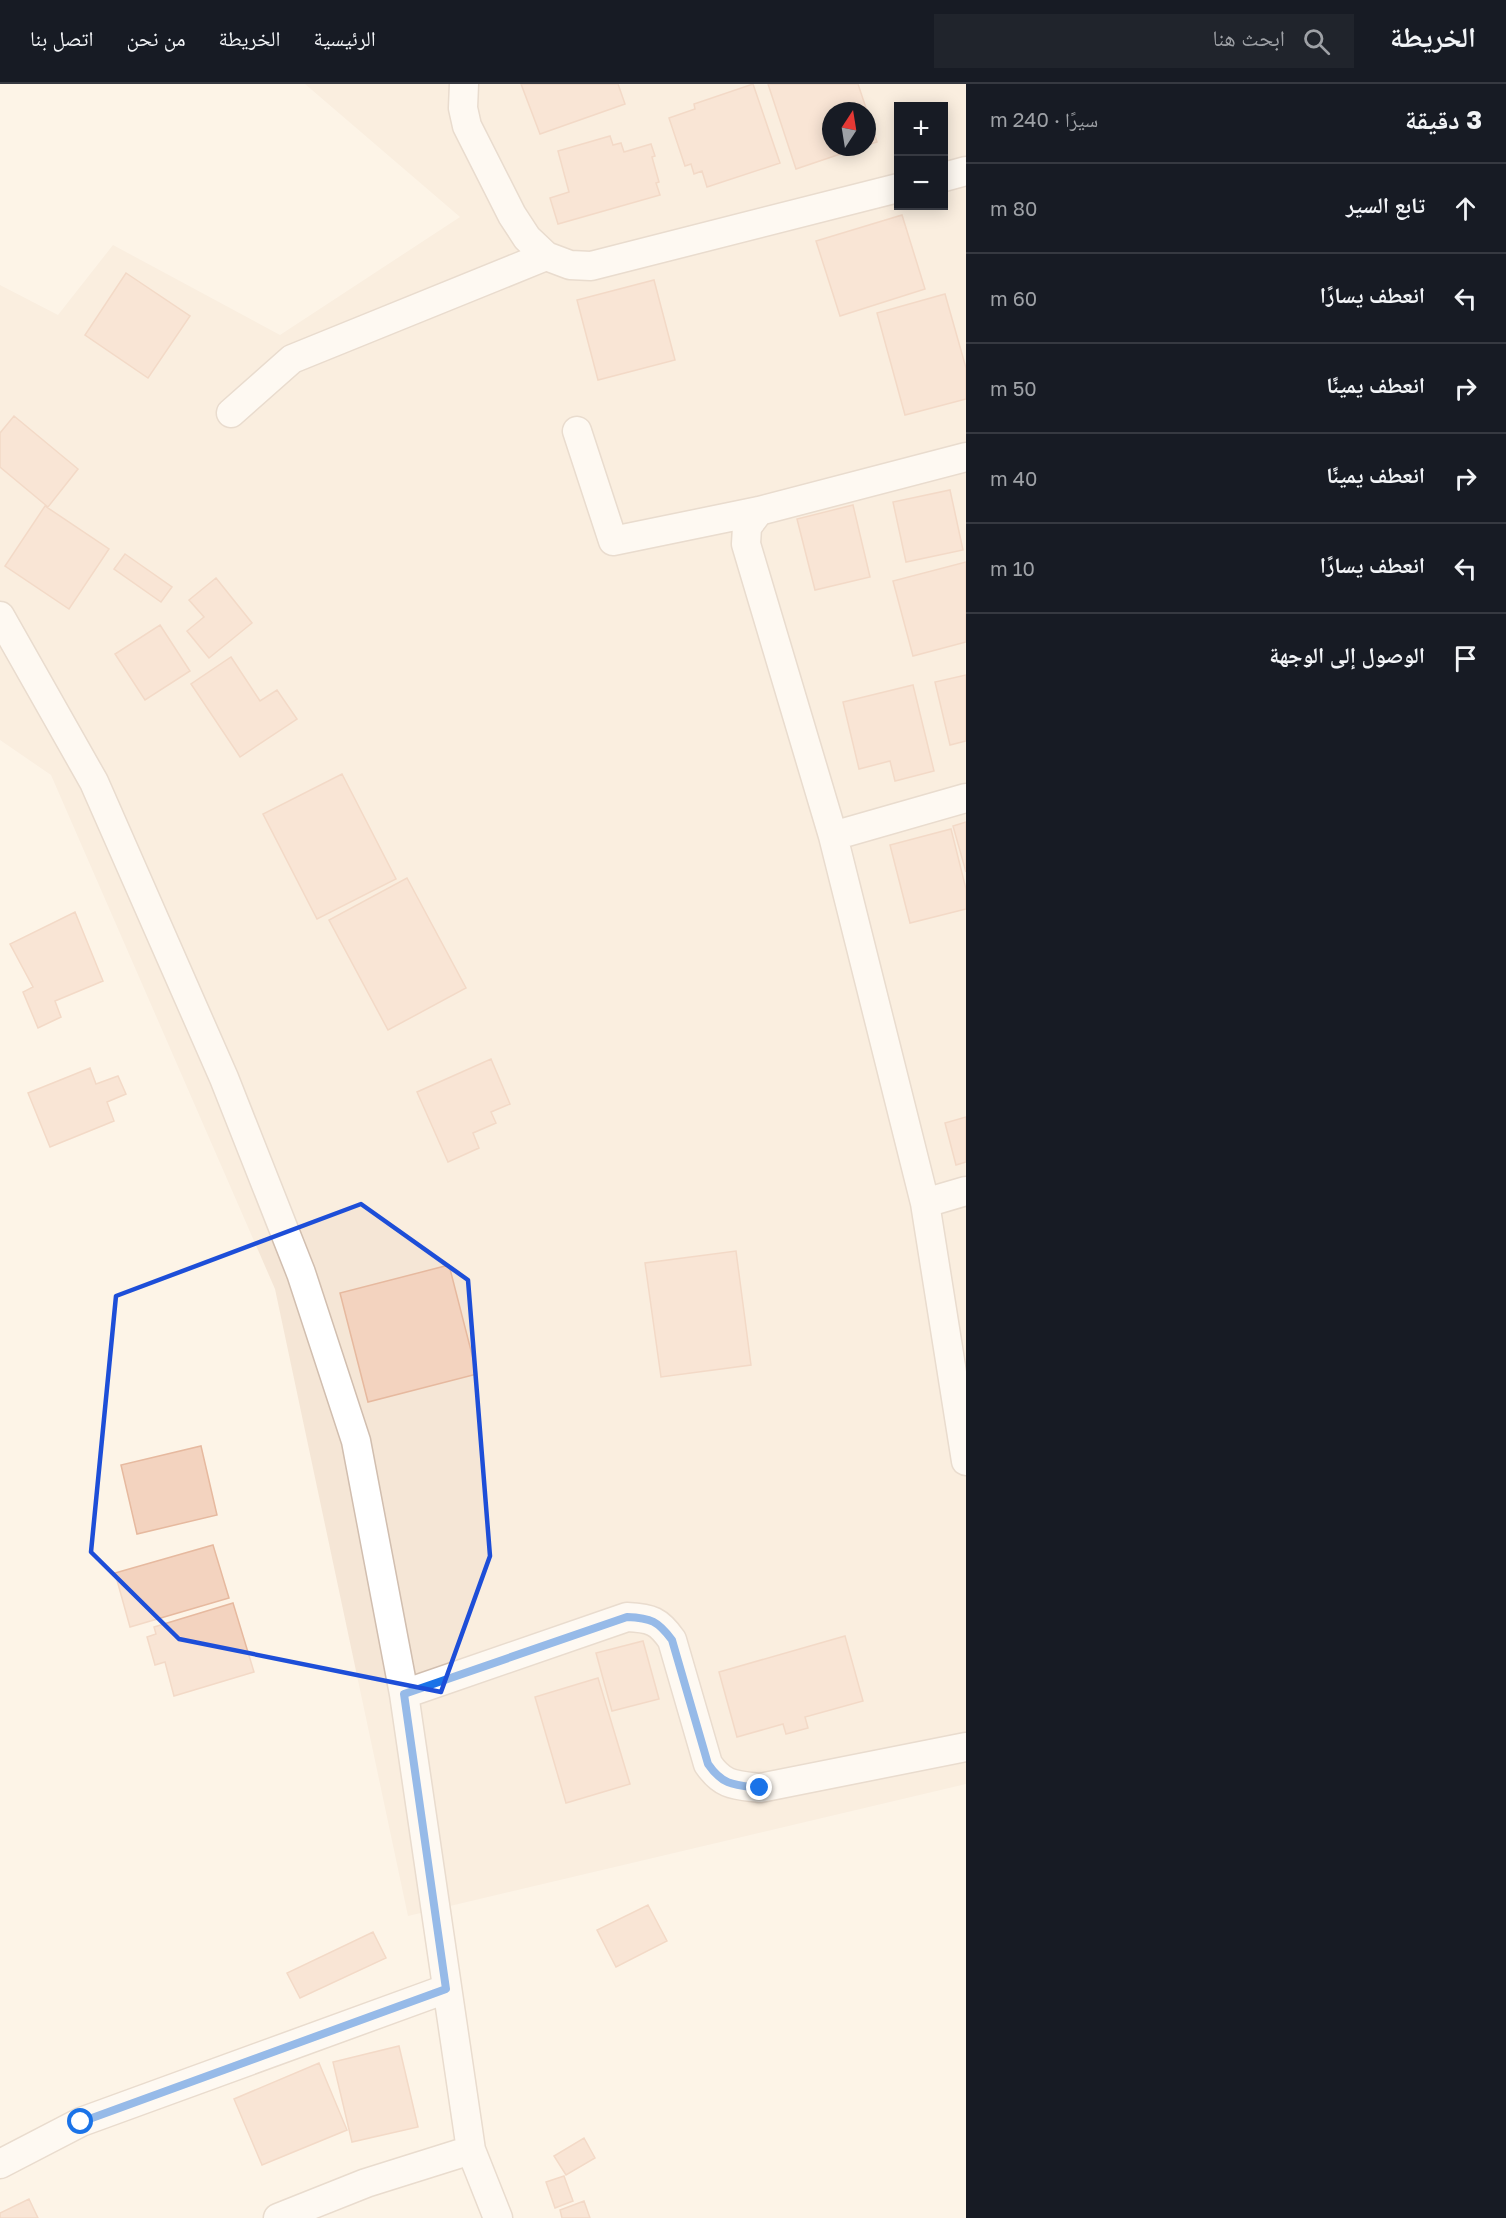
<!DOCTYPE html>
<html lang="ar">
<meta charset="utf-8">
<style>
:root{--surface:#171b24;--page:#20242c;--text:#f1f3f6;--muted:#9ea1a6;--line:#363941}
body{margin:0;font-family:"Golos Text","Noto Naskh Arabic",sans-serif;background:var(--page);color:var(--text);direction:rtl}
.controls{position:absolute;right:18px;top:18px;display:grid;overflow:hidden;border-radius:0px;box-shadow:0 3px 15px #0003}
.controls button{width:54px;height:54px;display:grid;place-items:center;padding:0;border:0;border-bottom:2px solid var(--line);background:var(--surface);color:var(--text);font:30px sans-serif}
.compass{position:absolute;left:822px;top:18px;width:54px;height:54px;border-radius:50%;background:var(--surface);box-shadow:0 3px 15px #0003;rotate:12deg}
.stop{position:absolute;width:18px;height:18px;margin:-14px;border:4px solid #1a73e8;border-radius:50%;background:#fff}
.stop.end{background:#1a73e8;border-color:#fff;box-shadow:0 2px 6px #0008}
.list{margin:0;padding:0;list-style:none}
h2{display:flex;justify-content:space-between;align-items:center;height:78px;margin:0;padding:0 24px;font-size:26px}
h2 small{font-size:20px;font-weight:400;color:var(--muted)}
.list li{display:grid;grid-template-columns:39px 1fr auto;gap:18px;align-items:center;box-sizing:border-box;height:90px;padding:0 24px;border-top:2px solid var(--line)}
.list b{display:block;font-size:22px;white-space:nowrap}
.list em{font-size:20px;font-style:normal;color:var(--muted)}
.icon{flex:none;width:33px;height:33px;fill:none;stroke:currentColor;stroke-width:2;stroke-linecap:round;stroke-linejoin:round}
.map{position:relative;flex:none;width:966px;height:2134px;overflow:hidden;direction:ltr}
header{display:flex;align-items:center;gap:36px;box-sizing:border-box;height:84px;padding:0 30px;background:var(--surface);border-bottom:2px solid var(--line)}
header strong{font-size:28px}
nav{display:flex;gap:33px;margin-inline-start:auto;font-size:21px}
.search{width:420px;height:54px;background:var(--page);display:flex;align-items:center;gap:15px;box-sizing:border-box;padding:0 21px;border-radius:0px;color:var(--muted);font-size:22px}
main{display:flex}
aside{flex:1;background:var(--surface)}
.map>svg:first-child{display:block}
.residential{fill:#f5e6d6;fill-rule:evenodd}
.building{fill:#f3d3bf;stroke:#e6b99f;stroke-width:1.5}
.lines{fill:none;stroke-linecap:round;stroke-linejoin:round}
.minor-casing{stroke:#d1beaf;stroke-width:31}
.minor{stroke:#fff;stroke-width:28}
.route{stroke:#1a73e8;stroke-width:8}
.marked{fill:none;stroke:#1d4ed8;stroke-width:4.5;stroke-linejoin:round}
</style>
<header>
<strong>الخريطة</strong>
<div class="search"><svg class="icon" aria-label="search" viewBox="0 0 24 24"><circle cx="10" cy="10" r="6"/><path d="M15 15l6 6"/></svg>ابحث هنا</div>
<nav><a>الرئيسية</a><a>الخريطة</a><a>من نحن</a><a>اتصل بنا</a></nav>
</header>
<main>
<aside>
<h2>3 دقيقة<small>سيرًا · 240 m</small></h2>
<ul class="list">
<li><svg class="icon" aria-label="ahead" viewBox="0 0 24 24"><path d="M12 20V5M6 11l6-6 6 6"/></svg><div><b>تابع السير</b></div><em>80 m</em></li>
<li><svg class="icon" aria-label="left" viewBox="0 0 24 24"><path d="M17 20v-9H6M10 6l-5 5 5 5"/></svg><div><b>انعطف يسارًا</b></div><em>60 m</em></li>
<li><svg class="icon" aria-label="right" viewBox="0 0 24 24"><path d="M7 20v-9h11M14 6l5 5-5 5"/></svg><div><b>انعطف يمينًا</b></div><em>50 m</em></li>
<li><svg class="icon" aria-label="right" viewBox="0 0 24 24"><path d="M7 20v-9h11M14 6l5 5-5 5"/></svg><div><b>انعطف يمينًا</b></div><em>40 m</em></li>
<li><svg class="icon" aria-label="left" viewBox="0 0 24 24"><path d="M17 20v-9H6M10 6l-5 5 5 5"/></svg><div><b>انعطف يسارًا</b></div><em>10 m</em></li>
<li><svg class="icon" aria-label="arrive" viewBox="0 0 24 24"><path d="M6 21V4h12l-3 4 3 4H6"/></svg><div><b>الوصول إلى الوجهة</b></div></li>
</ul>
</aside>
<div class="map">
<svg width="966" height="2134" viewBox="0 0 966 2134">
<rect width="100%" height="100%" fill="#fdf4e7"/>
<!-- residential -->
<path class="residential" d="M305,0H966V1700L408,1832L275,1205L51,691L0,656V201L58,231L113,161L280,251L460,133ZM898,22H944V122H898ZM831,27H867V63H831Z"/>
<!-- building -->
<path class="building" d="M521,0H618L625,20L540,50Z
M753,0L780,79L707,103L702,87L694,90L691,80L685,82L669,34L695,25L694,20Z
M768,0H858L867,27H831V63H861L796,85Z
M867,28L877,58L867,61Z
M610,52L613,61L621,59L624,68L651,60L655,72L652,73L659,98L656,99L660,111L558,140L550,114L569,108L558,67Z
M902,131L925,205L840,232L816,157Z
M126,189L190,232L148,294L85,251Z
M654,196L675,276L598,296L577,216Z
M945,210L966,284V315L905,331L877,229Z
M14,332L78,385L48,423L0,383V349Z
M950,406L963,466L906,478L893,418Z
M853,421L870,493L815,506L797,435Z
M45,422L109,465L69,525L5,482Z
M125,470L172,503L161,518L114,485Z
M966,478V558L913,572L893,497Z
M216,494L252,539L209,574L187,547L204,533L189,516Z
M160,541L190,587L145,616L115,570Z
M231,573L260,617L277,606L297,635L240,673L191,600Z
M966,591V657L950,661L935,598Z
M913,601L934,687L895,697L890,677L859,685L843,618Z
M342,690L396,795L317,835L263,730Z
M966,738V788L953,742Z
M951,745L966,805V825L910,839L890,761Z
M407,794L466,904L388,946L329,836Z
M75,828L103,897L55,917L61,933L38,944L23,908L33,903L10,860Z
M491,975L510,1020L491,1028L496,1039L473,1049L479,1064L448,1078L417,1008Z
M90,984L96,1000L118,992L126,1010L107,1018L114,1037L50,1063L28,1009Z
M966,1033V1078L956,1081L945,1039Z
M736,1167L751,1281L661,1293L645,1179Z
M449,1181L477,1290L368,1318L340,1209Z
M201,1362L217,1431L137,1450L121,1381Z
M213,1461L229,1514L130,1543L115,1489Z
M233,1519L254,1588L174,1612L165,1578L155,1581L147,1553L156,1550L154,1543Z
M845,1552L863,1617L805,1633L808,1644L786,1650L783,1640L737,1653L719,1588Z
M643,1557L659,1615L612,1627L596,1569Z
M598,1594L630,1700L566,1719L535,1613Z
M648,1821L667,1857L616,1883L597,1846Z
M373,1848L386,1874L300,1914L287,1889Z
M399,1962L418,2043L352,2058L333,1978Z
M319,1979L347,2046L262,2081L234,2015Z
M584,2054L595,2074L566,2091L554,2072Z
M564,2092L573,2117L555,2124L546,2098Z
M29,2115L38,2134H0V2129Z
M584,2117L590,2134H562L560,2126Z"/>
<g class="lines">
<defs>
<path id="minor" d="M464,0L463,24L467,42L512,131L527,154L546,172L570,181L591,182L898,104
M944,93L966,87
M231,329L292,275L546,172
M577,347L613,457L759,427L966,373
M759,427L747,443L746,460L833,752L925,1119L966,1377
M0,532L94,698L224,994L301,1189L356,1357L404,1610L471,2066L498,2134
M833,752L966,714
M925,1119L966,1107
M404,1610L627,1533C651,1534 659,1537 672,1556L708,1680C723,1702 735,1701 760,1704L966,1663
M0,2080L81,2038L446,1905
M278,2134L366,2099L471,2066"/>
</defs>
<!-- minor casing -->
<use href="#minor" class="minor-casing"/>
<!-- minor -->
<use href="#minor" class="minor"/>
</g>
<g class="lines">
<!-- route -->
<path class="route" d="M81,2038L446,1905L404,1610L627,1533C651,1534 658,1537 672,1556L708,1680C723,1702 735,1701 760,1704"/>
</g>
<!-- marked area -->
<path d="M0 0H966V2134H0ZM361,1120L468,1196L490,1472L441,1608L179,1555L91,1468L116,1212Z" fill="#fdf4e7" fill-opacity=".55" fill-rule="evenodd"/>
<path class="marked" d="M361,1120L468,1196L490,1472L441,1608L179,1555L91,1468L116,1212Z"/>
</svg>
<div class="controls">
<button>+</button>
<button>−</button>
</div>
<svg class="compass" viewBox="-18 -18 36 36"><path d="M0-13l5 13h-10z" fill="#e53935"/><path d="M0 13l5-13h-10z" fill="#9ea1a6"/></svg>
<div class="stop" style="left:81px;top:2038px"></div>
<div class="stop end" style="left:760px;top:1704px"></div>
</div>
</main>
